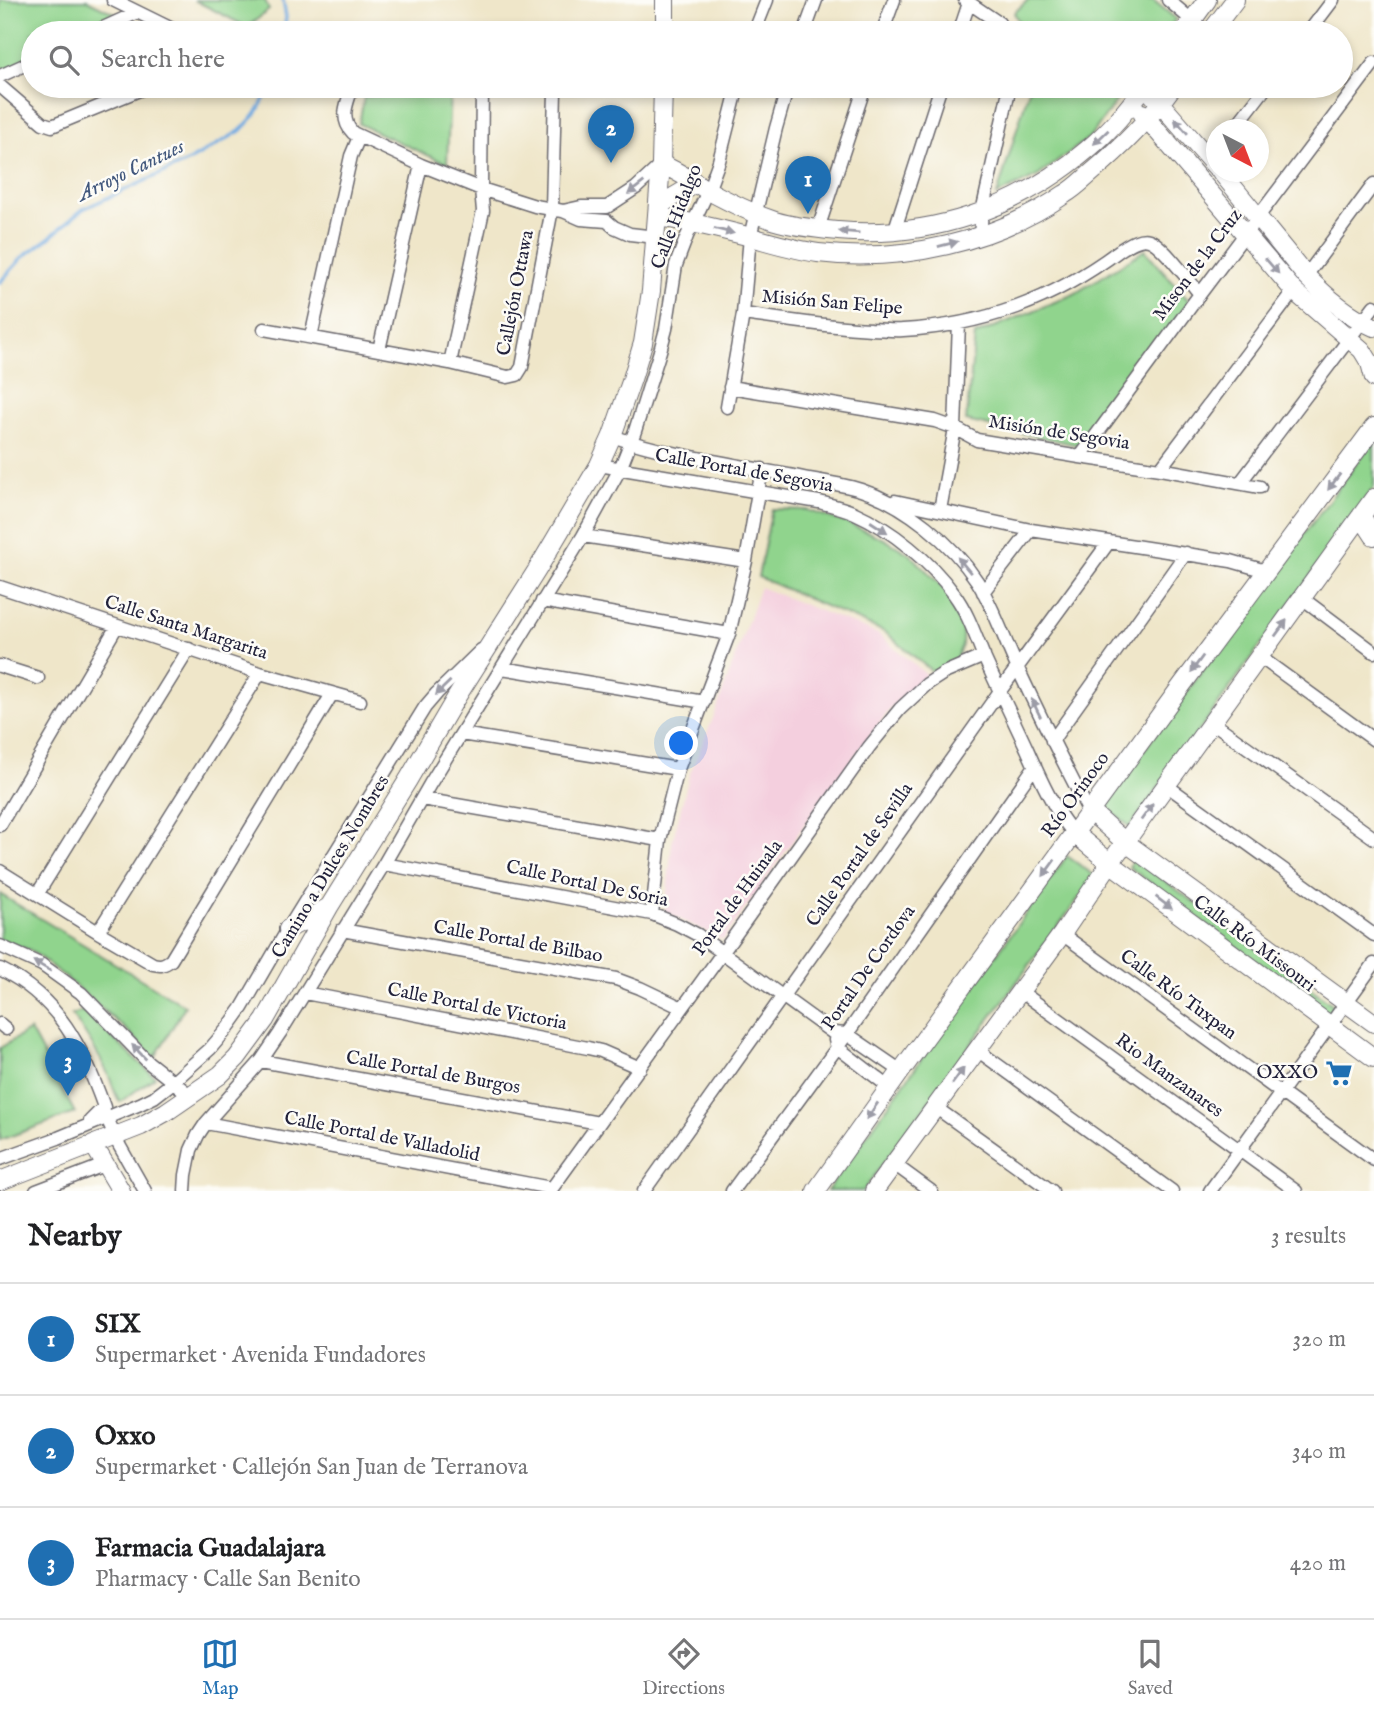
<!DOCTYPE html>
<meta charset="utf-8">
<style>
:root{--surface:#fff;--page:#f2f2f2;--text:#202124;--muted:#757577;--line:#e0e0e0;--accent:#1f6fb2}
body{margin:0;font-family:"IM FELL English",serif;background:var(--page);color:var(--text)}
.compass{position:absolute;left:1206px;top:119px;width:63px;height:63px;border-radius:50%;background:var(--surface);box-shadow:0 4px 10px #0003;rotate:138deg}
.you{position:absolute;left:682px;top:744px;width:24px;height:24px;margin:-18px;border:5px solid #fff;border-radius:50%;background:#1a73e8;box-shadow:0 0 0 10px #1a73e833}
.badge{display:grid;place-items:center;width:46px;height:46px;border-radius:50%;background:var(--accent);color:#fff;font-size:23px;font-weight:700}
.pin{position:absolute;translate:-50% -58px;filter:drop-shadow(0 2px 4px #0008)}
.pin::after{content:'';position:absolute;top:37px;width:24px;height:21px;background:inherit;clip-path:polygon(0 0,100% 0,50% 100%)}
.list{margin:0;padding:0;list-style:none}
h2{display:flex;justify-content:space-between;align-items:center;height:91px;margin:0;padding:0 28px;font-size:30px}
h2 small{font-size:23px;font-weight:400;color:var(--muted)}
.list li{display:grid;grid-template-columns:46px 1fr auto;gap:21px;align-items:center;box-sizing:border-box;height:112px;padding:0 28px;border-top:2px solid var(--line)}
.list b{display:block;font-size:26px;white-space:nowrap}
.list p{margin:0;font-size:23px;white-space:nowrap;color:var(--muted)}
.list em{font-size:23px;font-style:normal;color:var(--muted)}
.icon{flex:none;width:38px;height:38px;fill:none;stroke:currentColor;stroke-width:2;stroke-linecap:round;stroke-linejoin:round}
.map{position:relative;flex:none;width:1374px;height:1191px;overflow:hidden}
.search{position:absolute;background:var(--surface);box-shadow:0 4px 10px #0003;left:21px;right:21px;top:21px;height:77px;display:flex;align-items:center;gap:18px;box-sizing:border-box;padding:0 24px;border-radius:38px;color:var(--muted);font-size:26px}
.sheet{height:427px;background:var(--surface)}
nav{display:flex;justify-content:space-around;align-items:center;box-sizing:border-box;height:98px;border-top:2px solid var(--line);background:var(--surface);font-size:19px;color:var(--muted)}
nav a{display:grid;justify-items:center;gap:4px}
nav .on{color:var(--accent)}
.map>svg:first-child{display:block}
.built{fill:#f4cfde}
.green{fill:#90d48d;stroke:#597b64;stroke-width:2}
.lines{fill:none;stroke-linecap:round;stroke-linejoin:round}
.stream{stroke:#71aae1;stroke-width:3.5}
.street-casing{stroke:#6a676d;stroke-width:15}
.secondary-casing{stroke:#6a676d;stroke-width:20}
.street{stroke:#fff;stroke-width:12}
.secondary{stroke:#fff;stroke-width:18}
.oneway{fill:#9c9ca7}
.labels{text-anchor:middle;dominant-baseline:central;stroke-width:5;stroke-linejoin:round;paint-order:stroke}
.street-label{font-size:19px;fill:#22223b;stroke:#fdfcf7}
.poi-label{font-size:19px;fill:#22223b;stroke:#fdfcf7;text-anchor:end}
.water-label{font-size:21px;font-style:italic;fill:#42587d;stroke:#fdfcf7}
</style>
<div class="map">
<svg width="1374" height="1191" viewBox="0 0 1374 1191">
<rect width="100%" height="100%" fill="#fdfcf7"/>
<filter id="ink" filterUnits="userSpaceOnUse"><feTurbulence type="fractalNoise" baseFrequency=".0143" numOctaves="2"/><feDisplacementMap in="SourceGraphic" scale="14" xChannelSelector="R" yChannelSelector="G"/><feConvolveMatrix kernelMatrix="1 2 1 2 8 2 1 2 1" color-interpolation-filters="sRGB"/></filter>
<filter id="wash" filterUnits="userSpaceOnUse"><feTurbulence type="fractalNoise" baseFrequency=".00686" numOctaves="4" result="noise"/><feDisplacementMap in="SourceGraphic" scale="28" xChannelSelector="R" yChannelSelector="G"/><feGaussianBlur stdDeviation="1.57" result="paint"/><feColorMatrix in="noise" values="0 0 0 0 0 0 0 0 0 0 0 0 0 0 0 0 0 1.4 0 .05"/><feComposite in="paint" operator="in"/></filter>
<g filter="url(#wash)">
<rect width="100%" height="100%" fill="#efe6c9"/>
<!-- built -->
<path class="built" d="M760,587L878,634L927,675L891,708L827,793L723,940L665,912L672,843L689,776L716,711Z"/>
<!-- green -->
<path class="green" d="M0,0H87L122,17L86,33H33V58L0,73Z
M194,0H265L269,10L247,27Z
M1028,0H1153L1176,19L1165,33H1025L1014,13Z
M1030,86H1127L1090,137L1038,176L997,195Z
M450,89L447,164L359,124L364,97Z
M1145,250L1190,302L1082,446L966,421L975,335L1074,294Z
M1374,440V487L1130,827L1103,805Z
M772,509L807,510L847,523L884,539L911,555L956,601L963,617L962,645L956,659L935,674L885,632L758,577Z
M1067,856L1095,876L863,1191H827Z
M1134,858L1336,1007L1331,1017L1129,867Z
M0,894L185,1006L154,1059L130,1033L64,976L30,950L0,940Z
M83,1011L155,1077L120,1102C114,1094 112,1082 107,1072C97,1051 85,1033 72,1015Z
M30,1030L75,1113L0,1140V1048Z"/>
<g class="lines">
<!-- stream -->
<path class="stream" d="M283,0L286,17L284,33
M0,282L23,257L49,238L83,209L189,161L240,131L256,114L271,86"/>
</g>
</g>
<g filter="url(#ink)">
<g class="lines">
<defs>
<path id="street" d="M113,0L180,33
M965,0L999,23L1005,33
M1168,0L1207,33
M665,28L693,33
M92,33L136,13
M754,33L767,0
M804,33L816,0
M882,33L894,0
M959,33L969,3
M1308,33L1333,0
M0,76L33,61
M0,86L43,123L52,126L149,86
M353,86C347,102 339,119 353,133L421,165L481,189L535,206L563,211L581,207H607L636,188L661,165
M1233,130L1267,86
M563,211L581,219L607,221L614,227L630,234L647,236L655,234
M818,229L865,86
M894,232L941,86
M980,235L982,212L1010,86
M1306,276L1374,184
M743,314C785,320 828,327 871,329C881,329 892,331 903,330C941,328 981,320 1017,307C1055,293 1088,274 1120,250C1128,245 1139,237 1149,240C1162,244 1190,282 1200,294
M264,329L450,363L508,377L517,375L522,367L552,209L555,91L554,86
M311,337L351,156L359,137
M379,350L421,165
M450,363L483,211L481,189L482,86
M730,387L935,421L955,428L977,440L1080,457L1160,469L1260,487
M727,407L743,314L750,237L776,128L788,86
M612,436C676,458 743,465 809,479C827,482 845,485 861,490C905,504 952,543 977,581C995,609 1005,643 1020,673C1041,718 1063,762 1086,806L1091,812
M1080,457L1200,294L1374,63
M599,465L819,502C831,505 844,508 855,513C891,529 931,562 954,594C968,613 975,635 984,657C998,688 1013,719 1027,749C1038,774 1056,815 1074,833
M1160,469L1294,291
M1240,483L1374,306
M895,501L1031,530L1231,561L1266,571
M940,510L955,428L959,323
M583,536L746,561
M0,587L260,673L360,701
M983,592L1031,530
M1302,598L1374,652
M542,601L729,634
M1260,657L1374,740
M0,666L38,678
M502,668L704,702
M1212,722L1374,838
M461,734L678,769
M1052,741L1186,553
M1166,785L1374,935
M422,799L660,840
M0,825L117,626
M384,864L652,914L677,924L698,935L833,1033L847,1034L901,1071
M0,871L98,932L153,964C161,966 164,965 171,960L332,694
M38,893L189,649
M652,914L660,840L678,769L729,634L746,561L762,469
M342,930L616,979L640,988L682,1008
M98,932L260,673
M1062,934L1374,1160
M0,946L42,965L81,993L148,1062L191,1096
M0,969C59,998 83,1048 104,1107L90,1121
M1020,991L1296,1191
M305,993L588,1048L601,1051L640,1068
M0,1024L6,1029
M835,1040L837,1047L889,1087
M977,1050L1172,1191
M261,1061L599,1123
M935,1107L1052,1191
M107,1118L119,1145L145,1191
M206,1123L551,1188
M0,1159L58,1138L140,1104L154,1097L172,1083L210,1049L227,1029L242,1008L288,929L425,707L437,693L481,650
M894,1164L931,1191
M36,1191L104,1165
M185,1191L186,1175L191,1150L198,1135L206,1123L261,1061L280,1033L384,864L430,784L583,536L620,469L635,431L660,351L666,329L676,265L687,236L708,191L719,161L738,86
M550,1191L723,952L869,747L900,709L927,684L944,673L984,656
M644,1191L1000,691L1109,542
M732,1191L847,1034L1035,766
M1210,1191L1374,964"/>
<path id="secondary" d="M665,33V0
M1183,33L1207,0
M1210,33L1235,0
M1142,113L1294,291L1362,350L1370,363L1374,378
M661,164C678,171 692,181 707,190C729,202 751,213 775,221C795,227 817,229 838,231C930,239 1018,209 1088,149C1110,131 1128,108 1145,86L1216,167
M1221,172L1306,276C1325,296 1349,316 1374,327
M658,206L697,183
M658,217C689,221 720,229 751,237C773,243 795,250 818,253C901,263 996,242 1065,194C1074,189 1082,181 1090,174C1123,146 1148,121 1173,86
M1361,516L1374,536
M1091,812L1125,842L1374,1023
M1074,833L1110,863L1374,1058
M288,929L329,907
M93,1144L121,1191
M0,1181L141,1126L166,1112L220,1075L237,1058L265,1020L329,907L408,780L456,698L537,570L599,465L612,436L632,379L643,343L651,291L661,164L663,86
M816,1191L901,1071L1182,685L1374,427
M874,1191L1062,934L1110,863L1374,498"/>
</defs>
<!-- street casing -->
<use href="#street" class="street-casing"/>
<!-- secondary casing -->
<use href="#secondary" class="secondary-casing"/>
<!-- street -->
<use href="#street" class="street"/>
<!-- secondary -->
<use href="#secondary" class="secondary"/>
</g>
<!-- one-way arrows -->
<defs><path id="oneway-solid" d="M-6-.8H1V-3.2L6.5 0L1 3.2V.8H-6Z" transform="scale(1.75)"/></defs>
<g class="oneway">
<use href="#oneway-solid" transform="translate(1181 126) rotate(-131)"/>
<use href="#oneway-solid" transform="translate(1101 137) rotate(136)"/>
<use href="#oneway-solid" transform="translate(636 188) rotate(142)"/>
<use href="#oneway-solid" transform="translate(724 231) rotate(14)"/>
<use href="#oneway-solid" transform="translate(849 232) rotate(-175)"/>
<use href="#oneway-solid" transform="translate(948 244) rotate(-14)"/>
<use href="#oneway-solid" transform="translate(1272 266) rotate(49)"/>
<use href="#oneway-solid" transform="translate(1334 482) rotate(127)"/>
<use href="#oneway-solid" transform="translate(879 527) rotate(33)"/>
<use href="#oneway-solid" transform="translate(964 565) rotate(-130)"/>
<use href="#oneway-solid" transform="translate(1281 628) rotate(-54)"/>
<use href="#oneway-solid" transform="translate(1197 664) rotate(126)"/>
<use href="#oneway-solid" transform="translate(443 688) rotate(136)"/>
<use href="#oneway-solid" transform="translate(1036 708) rotate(-116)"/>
<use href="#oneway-solid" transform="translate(1147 812) rotate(-54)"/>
<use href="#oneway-solid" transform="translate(1049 868) rotate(126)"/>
<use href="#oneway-solid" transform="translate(1164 903) rotate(37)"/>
<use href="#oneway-solid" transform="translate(42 966) rotate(-150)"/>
<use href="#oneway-solid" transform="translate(139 1052) rotate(-134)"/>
<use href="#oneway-solid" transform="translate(958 1076) rotate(-54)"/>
<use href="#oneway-solid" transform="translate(872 1111) rotate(125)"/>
</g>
</g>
<!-- icons -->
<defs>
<symbol id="supermarket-bare" viewBox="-9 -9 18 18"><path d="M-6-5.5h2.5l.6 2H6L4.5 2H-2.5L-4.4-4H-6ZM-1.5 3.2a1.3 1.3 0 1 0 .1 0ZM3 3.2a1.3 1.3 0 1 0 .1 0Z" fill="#1f6fb2" stroke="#fdfcf7" stroke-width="2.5" paint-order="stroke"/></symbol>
</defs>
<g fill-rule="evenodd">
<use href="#supermarket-bare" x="1320" y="1054" width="38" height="38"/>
</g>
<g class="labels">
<!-- street labels -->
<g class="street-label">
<text transform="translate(677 217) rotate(-69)">Calle Hidalgo</text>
<text transform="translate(1198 265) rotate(-53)">Mison de la Cruz</text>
<text transform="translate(516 293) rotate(-79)">Callejón Ottawa</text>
<text transform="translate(832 303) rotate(5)">Misión San Felipe</text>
<text transform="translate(1059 433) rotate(9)">Misión de Segovia</text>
<text transform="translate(744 471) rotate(10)">Calle Portal de Segovia</text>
<text transform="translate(186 628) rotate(18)">Calle Santa Margarita</text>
<text transform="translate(1076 795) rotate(-54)">Río Orinoco</text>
<text transform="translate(860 855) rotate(-55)">Calle Portal de Sevilla</text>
<text transform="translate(331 867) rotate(-59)">Camino a Dulces Nombres</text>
<text transform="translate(587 884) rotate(12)">Calle Portal De Soria</text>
<text transform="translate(738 898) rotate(-54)">Portal de Huinala</text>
<text transform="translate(518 942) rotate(10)">Calle Portal de Bilbao</text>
<text transform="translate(1254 944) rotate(37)">Calle Río Missouri</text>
<text transform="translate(869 968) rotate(-55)">Portal De Cordova</text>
<text transform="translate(1178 995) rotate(36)">Calle Río Tuxpan</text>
<text transform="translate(477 1007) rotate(11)">Calle Portal de Victoria</text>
<text transform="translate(433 1073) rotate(10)">Calle Portal de Burgos</text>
<text transform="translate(1169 1076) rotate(36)">Rio Manzanares</text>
<text transform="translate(382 1137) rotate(11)">Calle Portal de Valladolid</text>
</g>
<!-- poi labels -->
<g class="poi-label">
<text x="1318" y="1073">OXXO</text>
</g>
<!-- water labels -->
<g class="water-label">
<text transform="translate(131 171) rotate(-26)">Arroyo Cantues</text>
</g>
</g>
</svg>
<svg class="compass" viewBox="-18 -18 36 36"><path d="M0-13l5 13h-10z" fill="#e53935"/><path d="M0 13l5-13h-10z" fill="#757577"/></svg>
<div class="you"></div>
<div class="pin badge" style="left:808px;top:214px">1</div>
<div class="pin badge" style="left:611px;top:163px">2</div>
<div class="pin badge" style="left:68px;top:1096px">3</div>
<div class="search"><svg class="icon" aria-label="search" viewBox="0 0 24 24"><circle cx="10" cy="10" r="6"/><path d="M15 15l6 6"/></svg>Search here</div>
</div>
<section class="sheet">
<h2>Nearby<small>3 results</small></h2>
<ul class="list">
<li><span class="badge">1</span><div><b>SIX</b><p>Supermarket · Avenida Fundadores</p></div><em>320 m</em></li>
<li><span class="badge">2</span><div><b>Oxxo</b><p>Supermarket · Callejón San Juan de Terranova</p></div><em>340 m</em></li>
<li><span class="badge">3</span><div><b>Farmacia Guadalajara</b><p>Pharmacy · Calle San Benito</p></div><em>420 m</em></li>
</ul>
</section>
<nav>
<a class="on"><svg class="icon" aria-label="map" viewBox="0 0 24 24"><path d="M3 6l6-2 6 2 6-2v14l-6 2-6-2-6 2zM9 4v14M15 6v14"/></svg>Map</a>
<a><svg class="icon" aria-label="directions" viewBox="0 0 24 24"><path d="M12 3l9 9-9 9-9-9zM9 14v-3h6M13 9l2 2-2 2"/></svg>Directions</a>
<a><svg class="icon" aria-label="saved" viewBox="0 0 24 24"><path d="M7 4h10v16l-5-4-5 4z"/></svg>Saved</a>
</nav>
